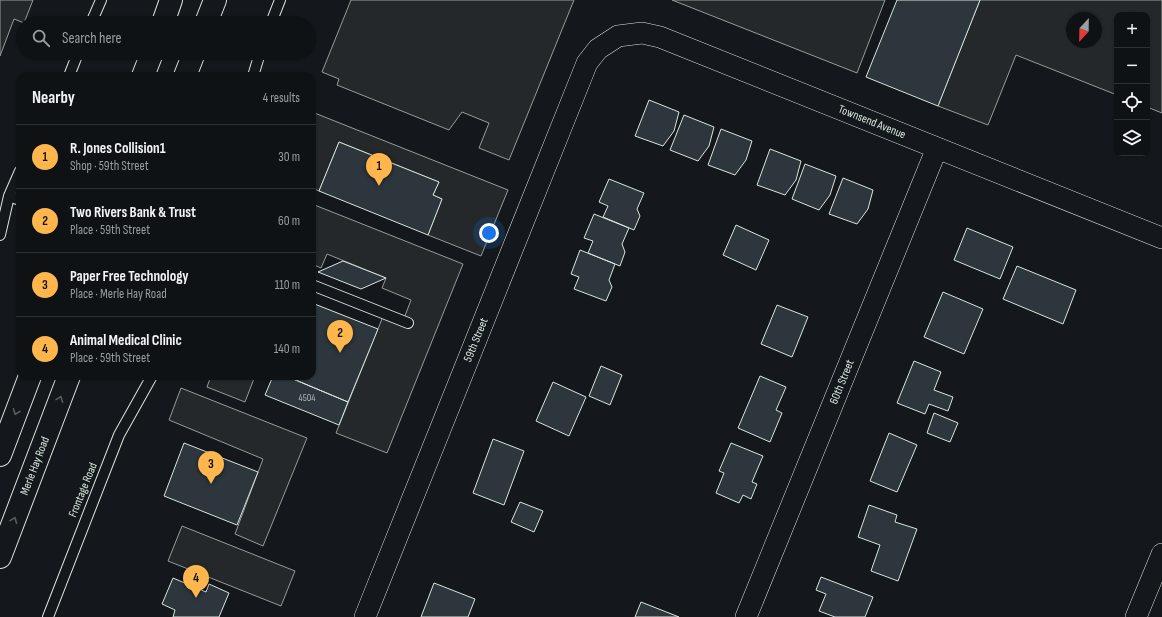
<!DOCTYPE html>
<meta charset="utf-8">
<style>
:root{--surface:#0f1215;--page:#181b1e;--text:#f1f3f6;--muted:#9b9ea0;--line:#2f3234;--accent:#ffb74d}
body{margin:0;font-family:"Sofia Sans Condensed",sans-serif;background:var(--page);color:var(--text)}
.controls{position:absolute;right:12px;top:12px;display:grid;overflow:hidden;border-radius:8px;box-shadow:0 1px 3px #0004}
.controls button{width:36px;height:36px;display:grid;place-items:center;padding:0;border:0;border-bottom:1px solid var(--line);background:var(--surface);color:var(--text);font:20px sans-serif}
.compass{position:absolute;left:1066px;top:12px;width:36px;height:36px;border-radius:50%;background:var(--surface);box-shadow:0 1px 3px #0004;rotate:202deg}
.you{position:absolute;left:489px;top:233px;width:14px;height:14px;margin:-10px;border:3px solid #fff;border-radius:50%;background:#1a73e8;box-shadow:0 0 0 6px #1a73e833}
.badge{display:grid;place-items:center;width:26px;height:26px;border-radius:50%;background:var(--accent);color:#111;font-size:13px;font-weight:700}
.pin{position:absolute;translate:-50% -33px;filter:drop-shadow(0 1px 2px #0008)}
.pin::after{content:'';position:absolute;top:21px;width:14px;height:12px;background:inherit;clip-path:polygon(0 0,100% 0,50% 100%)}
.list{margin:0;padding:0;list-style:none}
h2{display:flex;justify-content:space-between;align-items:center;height:52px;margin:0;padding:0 16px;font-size:17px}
h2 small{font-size:13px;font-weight:400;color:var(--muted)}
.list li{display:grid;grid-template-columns:26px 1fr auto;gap:12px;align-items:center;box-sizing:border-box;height:64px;padding:0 16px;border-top:1px solid var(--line)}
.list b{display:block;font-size:15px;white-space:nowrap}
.list p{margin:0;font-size:13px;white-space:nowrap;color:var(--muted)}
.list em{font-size:13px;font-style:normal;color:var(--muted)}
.icon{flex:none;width:22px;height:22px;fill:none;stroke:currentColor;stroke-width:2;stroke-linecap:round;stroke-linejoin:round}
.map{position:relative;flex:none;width:1162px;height:617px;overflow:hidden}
.search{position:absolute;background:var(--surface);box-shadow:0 1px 3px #0004;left:16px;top:16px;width:300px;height:44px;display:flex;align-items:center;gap:10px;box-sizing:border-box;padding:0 14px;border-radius:22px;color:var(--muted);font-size:15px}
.panel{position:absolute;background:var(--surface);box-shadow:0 1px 3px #0004;left:16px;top:72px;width:300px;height:308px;border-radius:12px}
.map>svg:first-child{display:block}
.parking{fill:#24282b;stroke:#939e99;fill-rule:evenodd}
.building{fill:#2c363c;stroke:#d8e6dc}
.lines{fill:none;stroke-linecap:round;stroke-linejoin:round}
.lane-casing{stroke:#d8e6dc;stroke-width:12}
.street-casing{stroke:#d8e6dc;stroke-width:22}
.primary-casing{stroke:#d8e6dc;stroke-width:24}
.lane{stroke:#14181c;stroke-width:10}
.street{stroke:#14181c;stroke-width:21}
.primary{stroke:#14181c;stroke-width:22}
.oneway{stroke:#59605f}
.labels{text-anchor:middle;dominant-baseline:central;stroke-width:3;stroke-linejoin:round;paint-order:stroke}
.number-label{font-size:10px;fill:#adbab4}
.street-label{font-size:12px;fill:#d8e6dc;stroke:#14181c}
</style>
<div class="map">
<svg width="1162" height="617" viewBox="0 0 1162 617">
<rect width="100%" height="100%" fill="#14181c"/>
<!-- parking -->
<path class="parking" d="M0,0H33L24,23L14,19L0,56Z
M351,0H574L509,160L479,148L489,123L462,112L449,130L337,85L339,79L322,72Z
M672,0H885L857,73Z
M980,0H1162V113L1147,107V15H1117V95L1016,55L988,125L938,106ZM1072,18H1096V42H1072Z
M312,112L508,190L481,256L428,235L442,199L433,195L439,182L339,142L319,191L312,188Z
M312,204L463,264L387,453L336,433L384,314L403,321L411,300L382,288L386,278L327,254L321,268L312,264Z
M211,376H255L245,402L207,387Z
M181,388L307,438L263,546L235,534L263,459L169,420Z
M182,526L295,571L281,606L168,561Z"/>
<!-- building -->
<path class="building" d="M897,0H980L938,106L866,77Z
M649,100L679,112L674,131L663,146L635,136Z
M684,115L714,127L709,146L698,161L670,150Z
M721,129L752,141L746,160L735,175L708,165Z
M339,142L439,182L433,195L442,199L428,235L319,191Z
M770,149L801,161L796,180L785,195L757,185Z
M805,164L836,176L830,195L819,210L792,199Z
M843,178L873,190L868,209L857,224L829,214Z
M609,179L644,193L637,209L640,216L634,230L603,217L608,206L599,202Z
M594,214L629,228L622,244L625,252L620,266L588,253L593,241L584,238Z
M736,225L769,240L756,270L723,255Z
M967,228L1013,247L1000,279L954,260Z
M580,250L615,264L609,280L612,287L606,301L574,289L579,277L571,274Z
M343,261L386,278L361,289L318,272Z
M1017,266L1076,290L1063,324L1003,299Z
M943,292L983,309L964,354L924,337Z
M312,303L378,329L348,402L286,376H312Z
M777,305L808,317L792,357L761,344Z
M914,361L941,372L934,390L953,397L948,411L929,404L925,414L897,403Z
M601,366L622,375L610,405L589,396Z
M273,376H286L348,402L339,425L265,395Z
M760,376L786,387L776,410L782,413L770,442L738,428Z
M553,382L586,397L569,436L536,421Z
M934,413L958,423L950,442L927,433Z
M889,433L917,445L897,492L870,481Z
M493,439L524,451L504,505L473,493Z
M184,443L258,472L237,525L164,496Z
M731,443L763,456L752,482L757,484L751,499L743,495L739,503L716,493L724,473L719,471Z
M520,502L543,511L534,532L511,522Z
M869,505L897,515L895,522L917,529L898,581L871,571L880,545L858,537Z
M821,577L873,597L865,617H835L819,611L826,594L816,590Z
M173,578L206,592L209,584L229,593L219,617H173L175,610L162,604Z
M434,583L475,599L468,617H421Z
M641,602L679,617H635Z"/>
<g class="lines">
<defs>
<path id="lane" d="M91,23L101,0
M271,23L280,0
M69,76L78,53
M253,76L260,53
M9,196L20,200
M0,235L9,196L20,171
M312,285L408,323
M48,617L119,435L152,376"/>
<path id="street" d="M365,617L587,63L598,49L618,36L642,33L660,37L1162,238
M746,617L937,148
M1136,617L1162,554"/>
<path id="primary" d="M163,23L171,0
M206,23L215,0
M143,76L152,53
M185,76L194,53
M0,455L30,376
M0,557L69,376"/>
</defs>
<!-- lane casing -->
<use href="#lane" class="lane-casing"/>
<!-- street casing -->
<use href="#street" class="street-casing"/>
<!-- primary casing -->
<use href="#primary" class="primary-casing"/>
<!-- lane -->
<use href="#lane" class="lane"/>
<!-- street -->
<use href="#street" class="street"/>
<!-- primary -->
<use href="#primary" class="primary"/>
</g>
<!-- one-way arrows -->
<defs><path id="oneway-chevron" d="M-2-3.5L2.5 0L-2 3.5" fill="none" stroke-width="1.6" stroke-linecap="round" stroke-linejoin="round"/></defs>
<g class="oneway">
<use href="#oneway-chevron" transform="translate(60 399) rotate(-69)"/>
<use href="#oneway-chevron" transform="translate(16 412) rotate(111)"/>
<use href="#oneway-chevron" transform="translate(14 520) rotate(-69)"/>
</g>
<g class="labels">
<!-- number labels -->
<g class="number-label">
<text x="307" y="398">4504</text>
</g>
<!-- street labels -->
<g class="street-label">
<text transform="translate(872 122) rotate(22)">Townsend Avenue</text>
<text transform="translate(476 340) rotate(-68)">59th Street</text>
<text transform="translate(842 382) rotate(-68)">60th Street</text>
<text transform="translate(35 466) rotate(-69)">Merle Hay Road</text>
<text transform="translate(83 490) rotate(-68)">Frontage Road</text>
</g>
</g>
</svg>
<div class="controls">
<button>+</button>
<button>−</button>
<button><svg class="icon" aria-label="locate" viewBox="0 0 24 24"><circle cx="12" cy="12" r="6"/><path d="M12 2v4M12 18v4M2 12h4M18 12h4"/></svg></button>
<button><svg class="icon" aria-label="layers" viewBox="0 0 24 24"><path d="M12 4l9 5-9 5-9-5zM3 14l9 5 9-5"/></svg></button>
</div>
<svg class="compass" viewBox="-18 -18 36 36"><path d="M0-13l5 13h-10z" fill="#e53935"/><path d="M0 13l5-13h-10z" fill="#9b9ea0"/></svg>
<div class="you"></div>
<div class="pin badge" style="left:379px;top:186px">1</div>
<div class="pin badge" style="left:340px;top:353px">2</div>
<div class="pin badge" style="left:211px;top:484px">3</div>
<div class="pin badge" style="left:196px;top:598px">4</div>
<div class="search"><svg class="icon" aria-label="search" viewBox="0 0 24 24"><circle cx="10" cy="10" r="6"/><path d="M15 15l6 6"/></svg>Search here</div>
<section class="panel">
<h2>Nearby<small>4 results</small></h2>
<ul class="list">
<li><span class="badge">1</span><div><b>R. Jones Collision1</b><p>Shop · 59th Street</p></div><em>30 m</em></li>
<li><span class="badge">2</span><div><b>Two Rivers Bank &amp; Trust</b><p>Place · 59th Street</p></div><em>60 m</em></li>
<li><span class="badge">3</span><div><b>Paper Free Technology</b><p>Place · Merle Hay Road</p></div><em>110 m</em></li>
<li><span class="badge">4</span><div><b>Animal Medical Clinic</b><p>Place · 59th Street</p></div><em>140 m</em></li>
</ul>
</section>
</div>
